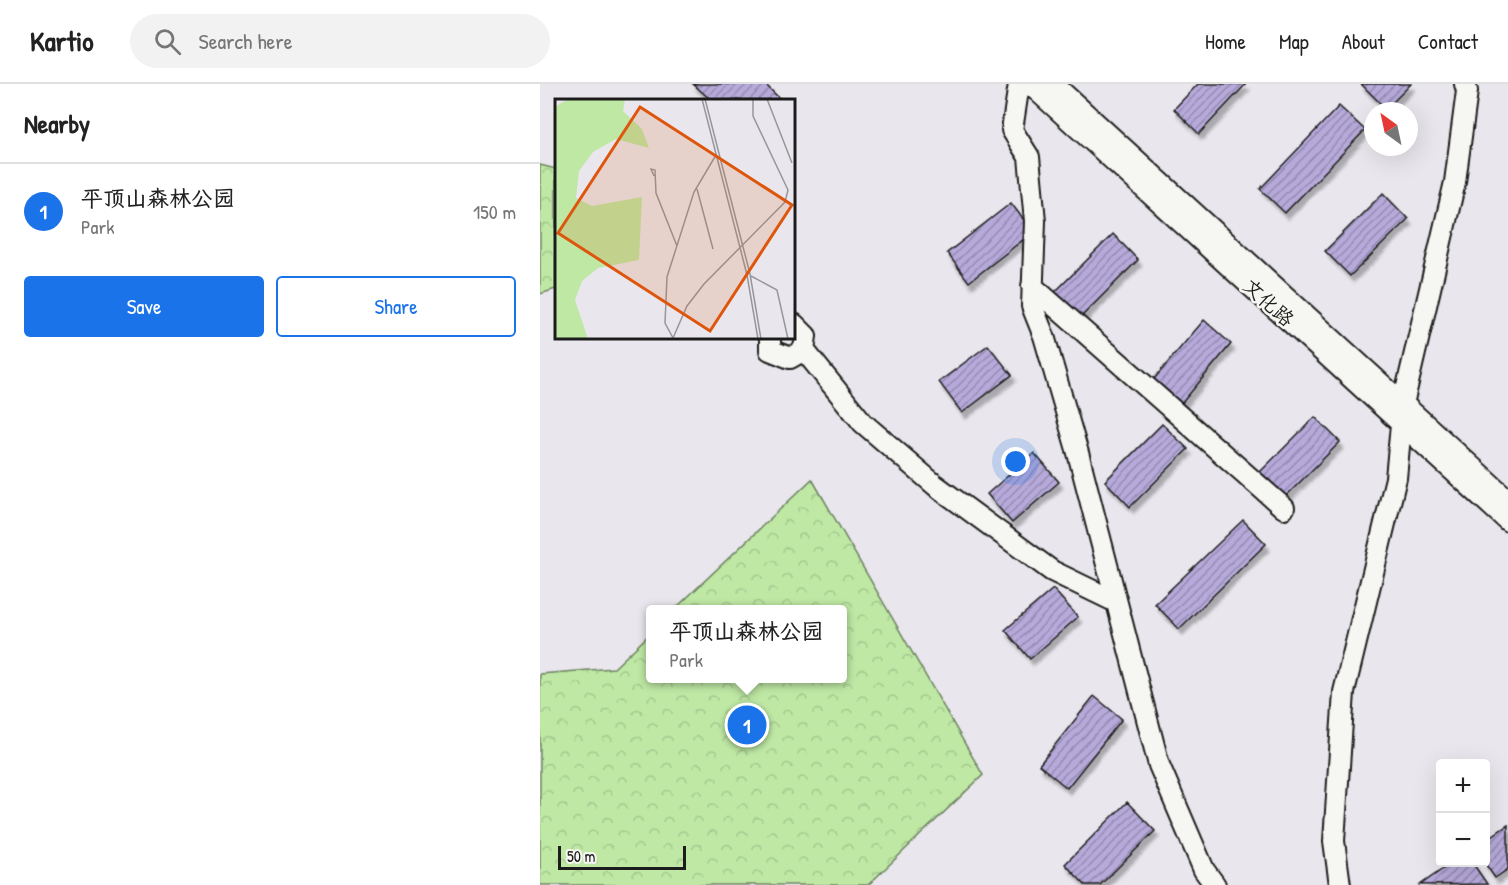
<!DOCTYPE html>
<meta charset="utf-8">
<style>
:root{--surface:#fff;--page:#f2f2f2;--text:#222;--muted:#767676;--line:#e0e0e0;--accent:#1a73e8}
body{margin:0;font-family:"Patrick Hand","LXGW WenKai TC",sans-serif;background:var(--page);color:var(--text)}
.controls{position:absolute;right:18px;bottom:18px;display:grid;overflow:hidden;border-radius:6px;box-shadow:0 6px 24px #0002}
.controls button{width:54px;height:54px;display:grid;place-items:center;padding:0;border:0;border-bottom:2px solid var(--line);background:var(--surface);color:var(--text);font:30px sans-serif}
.compass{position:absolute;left:824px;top:18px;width:54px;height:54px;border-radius:50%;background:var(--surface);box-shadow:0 6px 24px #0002;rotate:327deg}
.scale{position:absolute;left:18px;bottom:15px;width:128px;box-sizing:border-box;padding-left:6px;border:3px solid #1c1c1c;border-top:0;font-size:16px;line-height:21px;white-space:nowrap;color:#1c1c1c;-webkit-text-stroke:4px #f6f6f2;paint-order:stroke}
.you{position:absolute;left:476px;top:378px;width:21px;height:21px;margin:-15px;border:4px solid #fff;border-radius:50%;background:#1a73e8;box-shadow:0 0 0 9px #1a73e833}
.badge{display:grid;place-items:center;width:39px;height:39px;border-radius:50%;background:var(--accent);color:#fff;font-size:20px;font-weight:700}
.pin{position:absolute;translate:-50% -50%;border:3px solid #fff;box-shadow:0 2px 6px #0006}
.popup{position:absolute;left:106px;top:521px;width:201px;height:78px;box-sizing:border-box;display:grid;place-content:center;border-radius:6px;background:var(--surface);filter:drop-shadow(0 2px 4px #0005);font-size:20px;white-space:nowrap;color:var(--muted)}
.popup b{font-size:22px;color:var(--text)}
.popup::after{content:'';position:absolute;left:50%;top:100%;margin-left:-12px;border:12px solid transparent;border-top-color:var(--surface)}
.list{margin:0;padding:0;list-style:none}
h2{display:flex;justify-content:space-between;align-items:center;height:78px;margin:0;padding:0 24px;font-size:26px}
h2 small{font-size:20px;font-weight:400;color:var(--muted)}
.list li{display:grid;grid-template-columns:39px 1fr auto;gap:18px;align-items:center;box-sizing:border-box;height:96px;padding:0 24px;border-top:2px solid var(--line)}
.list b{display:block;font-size:22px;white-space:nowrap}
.list p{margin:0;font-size:20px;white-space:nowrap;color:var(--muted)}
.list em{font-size:20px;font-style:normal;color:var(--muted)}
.actions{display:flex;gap:12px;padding:18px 24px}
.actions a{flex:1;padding:14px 0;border:2px solid var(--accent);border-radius:6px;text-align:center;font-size:21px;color:var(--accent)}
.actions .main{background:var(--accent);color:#fff}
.icon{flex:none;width:33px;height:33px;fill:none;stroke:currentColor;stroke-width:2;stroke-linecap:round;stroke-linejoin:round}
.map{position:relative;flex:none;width:968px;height:801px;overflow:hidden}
header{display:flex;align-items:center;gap:36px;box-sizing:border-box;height:84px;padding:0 30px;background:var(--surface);border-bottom:2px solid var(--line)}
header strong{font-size:28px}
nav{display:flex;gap:33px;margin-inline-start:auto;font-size:21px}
.search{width:420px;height:54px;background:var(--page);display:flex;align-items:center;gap:15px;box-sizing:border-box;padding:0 21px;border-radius:33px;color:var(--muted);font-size:22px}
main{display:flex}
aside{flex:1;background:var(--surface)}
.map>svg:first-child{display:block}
.park{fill:url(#park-crowns);stroke:#6d8260;stroke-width:1.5}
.building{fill:url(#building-hatch);stroke:#1c1c1c;stroke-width:1.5;filter:url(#shadow)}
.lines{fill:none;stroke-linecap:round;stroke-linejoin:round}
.minor-casing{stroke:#1c1c1c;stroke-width:24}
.minor{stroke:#f6f6f2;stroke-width:20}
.labels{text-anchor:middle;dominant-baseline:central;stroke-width:5;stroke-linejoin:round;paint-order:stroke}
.street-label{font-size:20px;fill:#1c1c1c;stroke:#f6f6f2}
.inset-road{fill:none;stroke:#979699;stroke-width:1.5}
.view{fill:#de560d;fill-opacity:0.15;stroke:#de560d;stroke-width:3}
.inset-edge{fill:none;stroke:#1c1c1c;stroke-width:3}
</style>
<header>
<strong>Kartio</strong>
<div class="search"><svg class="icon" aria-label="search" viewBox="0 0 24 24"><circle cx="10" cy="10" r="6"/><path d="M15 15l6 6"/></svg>Search here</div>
<nav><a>Home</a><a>Map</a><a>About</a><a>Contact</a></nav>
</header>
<main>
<aside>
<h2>Nearby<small></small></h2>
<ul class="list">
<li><span class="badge">1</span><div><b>平顶山森林公园</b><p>Park</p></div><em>150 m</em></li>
</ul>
<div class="actions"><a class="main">Save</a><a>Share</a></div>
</aside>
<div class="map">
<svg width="968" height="801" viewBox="0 0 968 801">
<defs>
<pattern id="park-crowns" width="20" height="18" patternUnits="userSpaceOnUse" patternTransform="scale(1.5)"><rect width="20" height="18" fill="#bee8a4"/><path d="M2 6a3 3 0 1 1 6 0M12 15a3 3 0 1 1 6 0" fill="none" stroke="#a3c68d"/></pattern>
<pattern id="building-hatch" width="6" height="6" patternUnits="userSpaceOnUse" patternTransform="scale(1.5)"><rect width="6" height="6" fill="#b7aadb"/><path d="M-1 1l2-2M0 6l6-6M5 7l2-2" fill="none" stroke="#948ab1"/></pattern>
<filter id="shadow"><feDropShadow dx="3.5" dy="6" stdDeviation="1.5" flood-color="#0004"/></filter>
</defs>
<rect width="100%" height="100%" fill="#e9e7ed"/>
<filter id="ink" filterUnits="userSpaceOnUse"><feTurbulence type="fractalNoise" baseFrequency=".0167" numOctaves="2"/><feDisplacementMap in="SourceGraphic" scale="12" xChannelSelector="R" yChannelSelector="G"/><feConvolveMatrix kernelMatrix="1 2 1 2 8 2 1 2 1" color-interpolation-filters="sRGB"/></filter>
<g filter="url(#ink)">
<!-- park -->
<path class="park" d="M0,81L16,85V205L0,210Z
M272,395L443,691L328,801H0V590L74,584L111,549V594H303V526L135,525Z"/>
<!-- building -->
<path class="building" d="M153,0H225L239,14L237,16H171Z
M658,0H706L659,50L634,25Z
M821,0H871L846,25Z
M799,22L825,46L745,129L720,105Z
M843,109L868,135L810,192L785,167Z
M471,119L493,148L429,198L407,169Z
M573,150L598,176L541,233L515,208Z
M664,236L691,260L641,320L613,296Z
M448,261L472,291L422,329L399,298Z
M775,333L800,358L742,416L717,391Z
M622,340L648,365L590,423L565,397Z
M494,369L519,398L472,439L447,410Z
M703,436L726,460L639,545L615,520Z
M513,505L538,533L490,575L465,546Z
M554,612L582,635L527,704L499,681Z
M587,718L615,747L560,801H545L525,780Z
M968,741V785L955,794L944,778L946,756Z
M913,778H932L947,800L880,801Z"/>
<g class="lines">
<defs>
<path id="minor" d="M479,0L472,46L489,73L495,137L492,222L504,252L538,369L619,681L664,786L675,801
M490,0L968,437
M513,0L968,416
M492,202L744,424
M254,240L266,252L264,266
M230,254V266L250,274L264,266
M264,266L323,339L395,401L512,487L576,518
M800,801L794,757L804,608L856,394L863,320L915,98L927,7L925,0"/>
</defs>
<!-- minor casing -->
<use href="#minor" class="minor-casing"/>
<!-- minor -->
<use href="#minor" class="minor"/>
</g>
</g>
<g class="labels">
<!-- street labels -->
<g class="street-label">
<text transform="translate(729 218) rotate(42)">文化路</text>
</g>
</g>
<!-- overview -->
<g transform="translate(15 15)">
<rect width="240" height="240" fill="#e9e7ed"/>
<path d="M13,0H70L68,12L87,30L94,49L61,40L38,53L24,72L21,99L37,107L87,98L84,161L43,169L27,182L20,201L33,240H0V8Z" fill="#bee8a4"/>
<path class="inset-road" d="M147,0L192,176L203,240M150,0L195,175L206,240M212,0L237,64M99,77L96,70L100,71L101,94L122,147M142,90L158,150M196,177L222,191L233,240M118,239L132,207L149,185L230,103L233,91L198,17V0M118,239L110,224L112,178L139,93L161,56"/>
<path class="view" d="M85,8L237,106L155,232L3,134Z"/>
<rect width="240" height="240" class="inset-edge"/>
</g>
</svg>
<div class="controls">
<button>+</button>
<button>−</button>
</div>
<svg class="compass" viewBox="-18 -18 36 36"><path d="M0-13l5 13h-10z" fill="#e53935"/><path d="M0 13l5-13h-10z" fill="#767676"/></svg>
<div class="scale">50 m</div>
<div class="you"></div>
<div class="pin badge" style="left:207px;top:641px">1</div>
<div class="popup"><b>平顶山森林公园</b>Park</div>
</div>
</main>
